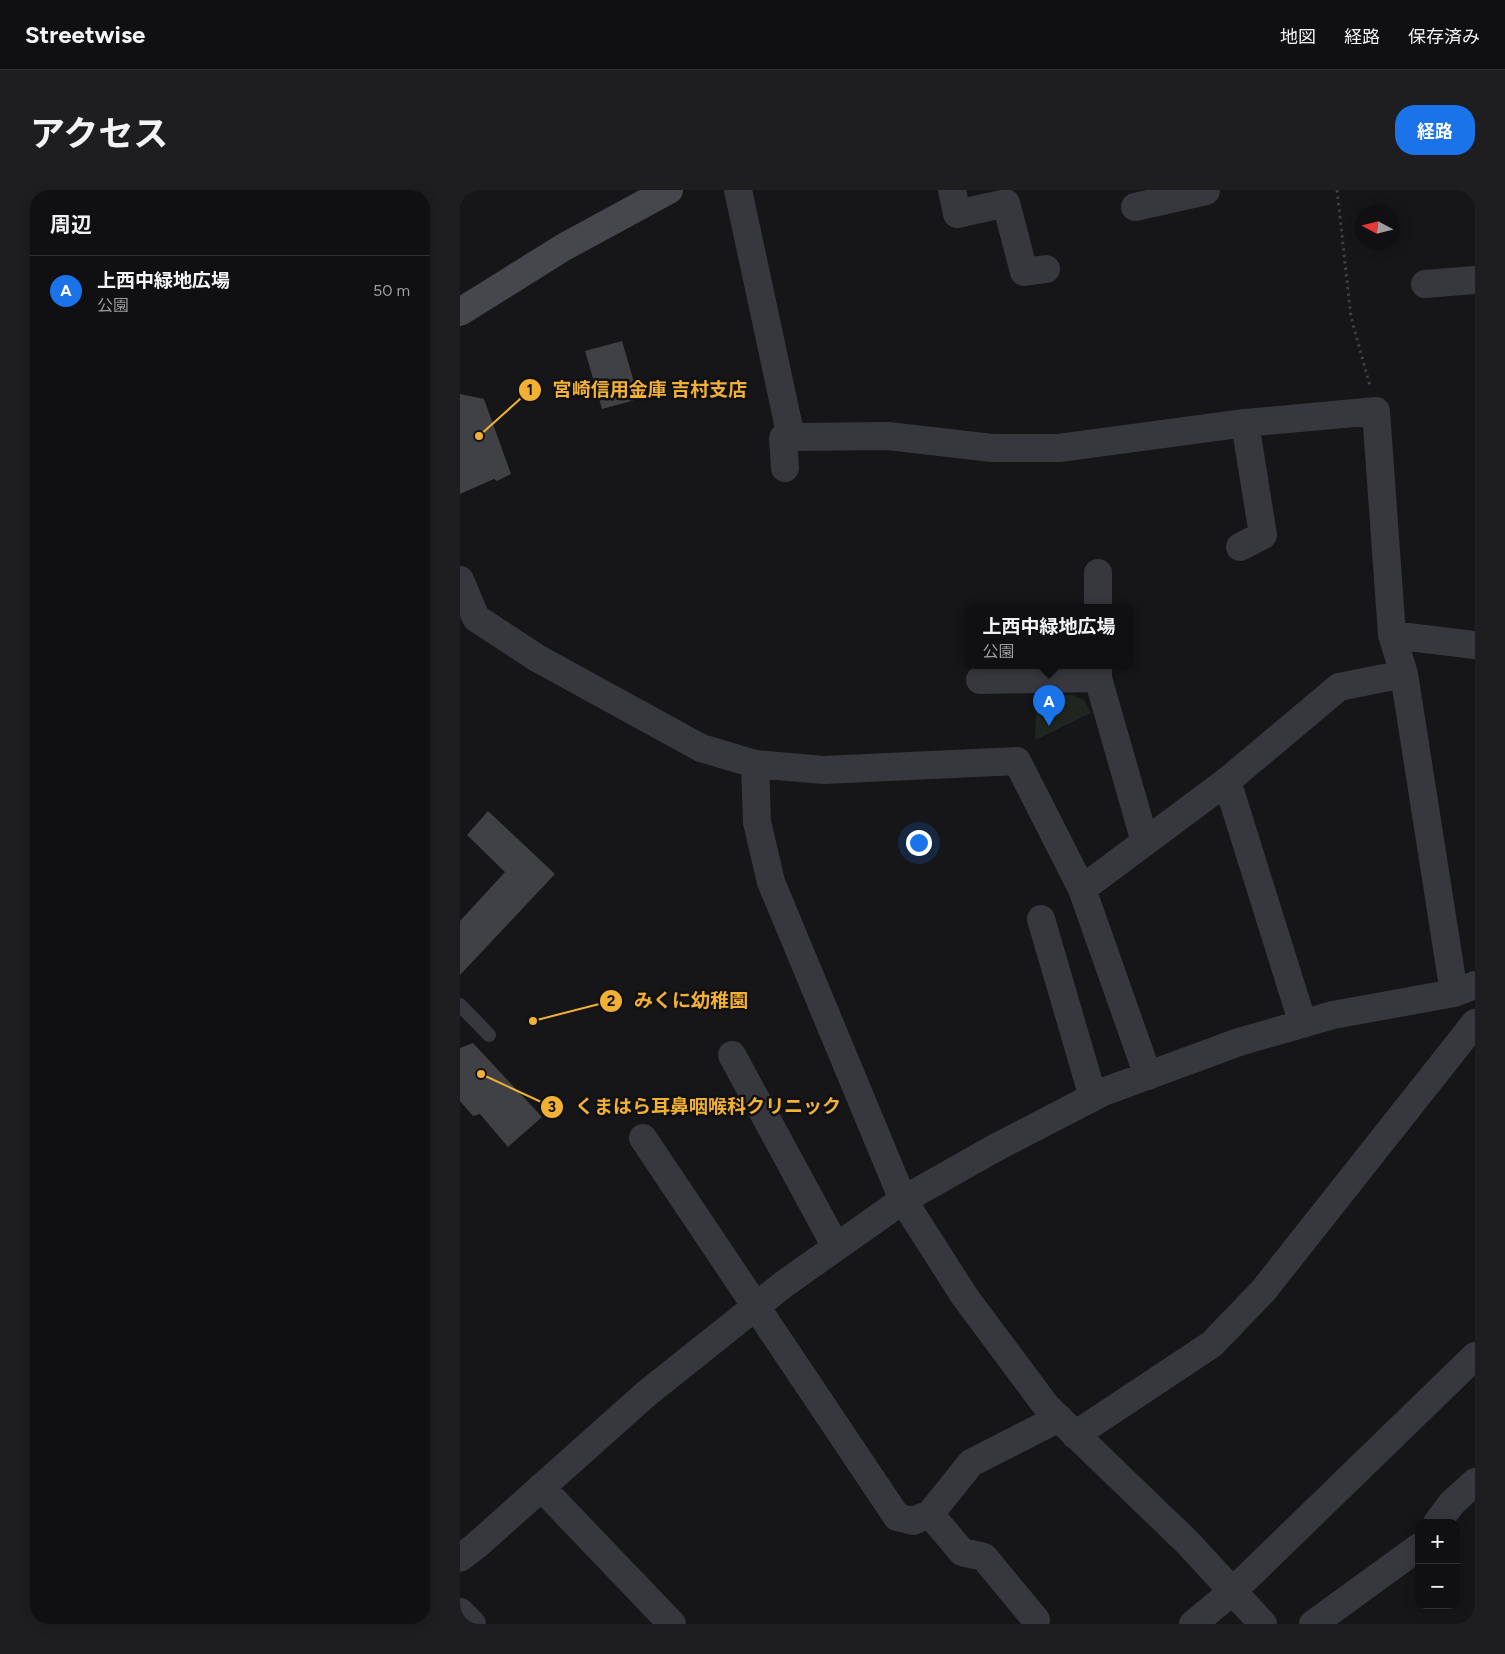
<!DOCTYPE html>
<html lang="ja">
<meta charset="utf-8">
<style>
:root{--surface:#101012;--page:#1e1e20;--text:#f1f3f6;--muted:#9c9d9f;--line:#303032;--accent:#1a73e8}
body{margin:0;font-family:Figtree,"Noto Sans JP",sans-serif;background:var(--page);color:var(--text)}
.controls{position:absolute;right:15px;bottom:15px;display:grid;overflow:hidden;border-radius:10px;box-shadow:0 2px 12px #0003}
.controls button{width:45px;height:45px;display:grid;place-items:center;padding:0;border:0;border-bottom:1px solid var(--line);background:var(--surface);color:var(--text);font:25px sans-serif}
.compass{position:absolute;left:895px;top:15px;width:45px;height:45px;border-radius:50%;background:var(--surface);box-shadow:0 2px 12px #0003;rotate:277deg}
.you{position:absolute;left:458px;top:652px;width:18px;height:18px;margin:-12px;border:4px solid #fff;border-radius:50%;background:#1a73e8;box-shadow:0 0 0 8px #1a73e833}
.badge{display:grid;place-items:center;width:32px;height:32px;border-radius:50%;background:var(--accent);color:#fff;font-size:16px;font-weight:700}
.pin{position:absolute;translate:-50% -41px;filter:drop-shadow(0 1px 2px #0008)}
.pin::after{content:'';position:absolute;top:26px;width:18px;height:15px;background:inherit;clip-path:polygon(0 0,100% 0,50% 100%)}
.popup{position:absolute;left:505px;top:414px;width:168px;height:65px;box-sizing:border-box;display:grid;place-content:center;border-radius:10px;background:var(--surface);filter:drop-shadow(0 1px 4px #0005);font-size:16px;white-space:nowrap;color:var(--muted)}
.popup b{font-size:19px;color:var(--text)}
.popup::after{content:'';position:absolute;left:50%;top:100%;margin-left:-10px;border:10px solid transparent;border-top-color:var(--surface)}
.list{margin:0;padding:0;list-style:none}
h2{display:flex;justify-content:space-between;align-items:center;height:65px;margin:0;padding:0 20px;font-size:21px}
h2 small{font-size:16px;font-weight:400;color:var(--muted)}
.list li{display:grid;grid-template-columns:32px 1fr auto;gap:15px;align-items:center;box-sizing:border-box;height:70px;padding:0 20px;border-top:1px solid var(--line)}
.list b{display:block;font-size:19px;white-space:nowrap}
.list p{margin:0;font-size:16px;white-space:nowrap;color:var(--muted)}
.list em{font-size:16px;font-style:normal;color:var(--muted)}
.map{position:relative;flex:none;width:1015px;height:1434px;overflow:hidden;border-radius:20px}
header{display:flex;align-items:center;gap:30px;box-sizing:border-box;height:70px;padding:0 25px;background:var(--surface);border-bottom:1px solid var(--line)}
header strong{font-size:24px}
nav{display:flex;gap:28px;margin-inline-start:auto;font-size:18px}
.intro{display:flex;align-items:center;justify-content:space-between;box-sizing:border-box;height:120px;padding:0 30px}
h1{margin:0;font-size:35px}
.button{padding:12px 22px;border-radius:20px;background:var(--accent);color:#fff;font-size:18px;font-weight:700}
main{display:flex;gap:30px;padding:0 30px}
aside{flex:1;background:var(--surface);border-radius:20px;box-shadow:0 2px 12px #0003}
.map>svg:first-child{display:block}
.green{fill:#1e261f}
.building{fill:#404145}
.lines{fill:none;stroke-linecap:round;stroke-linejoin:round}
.path{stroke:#3d3f44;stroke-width:3;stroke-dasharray:2.5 4;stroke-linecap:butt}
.lane{stroke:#37383d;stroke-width:14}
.street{stroke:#37383d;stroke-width:28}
.secondary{stroke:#45474d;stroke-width:28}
.leader{fill:none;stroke:#f2b134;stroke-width:2}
.callout-dot{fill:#f2b134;stroke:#111113;stroke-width:2}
.mark-label{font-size:15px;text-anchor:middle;font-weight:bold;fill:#111}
.callout-label{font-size:19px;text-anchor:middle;font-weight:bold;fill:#f2b134;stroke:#111113;stroke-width:5;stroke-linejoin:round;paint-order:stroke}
</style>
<header>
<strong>Streetwise</strong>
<nav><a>地図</a><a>経路</a><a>保存済み</a></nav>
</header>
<div class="intro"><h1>アクセス</h1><a class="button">経路</a></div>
<main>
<aside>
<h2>周辺<small></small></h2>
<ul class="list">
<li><span class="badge">A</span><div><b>上西中緑地広場</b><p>公園</p></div><em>50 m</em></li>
</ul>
</aside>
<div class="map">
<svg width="1015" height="1434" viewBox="0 0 1015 1434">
<rect width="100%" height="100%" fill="#161618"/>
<!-- green -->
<path class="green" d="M613,505L624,510L631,523L575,550L577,507Z"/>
<!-- building -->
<path class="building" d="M162,151L179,209L142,219L125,161Z
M0,204L24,209L51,284L37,291L34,289L0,304Z
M28,621L95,684L0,785V731L45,682L7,645Z
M13,853L82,927L48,957L20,924L13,926L0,911V858Z"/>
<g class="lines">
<!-- path -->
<path class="path" d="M877,0L891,127L910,196"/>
<!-- lane -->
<path class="lane" d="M0,815L29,845"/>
<!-- street -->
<path class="street" d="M278,0L331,247L428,246L532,258H599L785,233L916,221L932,445L944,484L994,803
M492,0L497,24L546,13L564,82L586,79
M675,17L746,1V0
M965,94L1015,90
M325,278L323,248L331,247
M780,357L803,345L785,233
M0,390L16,428L77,468L241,558L295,574L297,632L311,692L443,1010L505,1107L587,1217L727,1352L803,1434
M638,417V383
M932,445L1015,455
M638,475V488L685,652
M520,490L638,488
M295,574L364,580L557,571L622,699L688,886
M767,591L843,834
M622,699L767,591L879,497L944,484
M581,729L633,907
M272,865L376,1057
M183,948L437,1327L453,1331L470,1324L511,1273L599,1228
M615,1245L752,1154L803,1101L1015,833
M81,1297L212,1434
M470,1324L502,1362L524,1367L576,1430
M977,1333L992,1313L1015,1292
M0,1368L17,1355L186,1204L324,1094L443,1010L535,958L643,902L779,852L873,825L994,803L1015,795
M0,1422L12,1434
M733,1434L773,1401L1015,1166
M853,1434L959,1357"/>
<!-- secondary -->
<path class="secondary" d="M0,122L104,57L209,0"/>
</g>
<!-- callouts -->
<path class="leader" d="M19 246L70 200M73 831L151 811M21 884L92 917"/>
<g class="callout-dot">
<circle cx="19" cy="246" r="5"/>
<circle cx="73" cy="831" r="5"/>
<circle cx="21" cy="884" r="5"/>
<circle cx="70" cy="200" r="12"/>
<circle cx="151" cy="811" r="12"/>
<circle cx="92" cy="917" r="12"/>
</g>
<g class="mark-label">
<text x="70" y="205">1</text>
<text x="151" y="816">2</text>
<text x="92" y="922">3</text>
</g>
<g class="callout-label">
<text x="190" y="206">宮崎信用金庫 吉村支店</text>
<text x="231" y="817">みくに幼稚園</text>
<text x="248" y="923">くまはら耳鼻咽喉科クリニック</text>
</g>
</svg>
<div class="controls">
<button>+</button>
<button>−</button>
</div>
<svg class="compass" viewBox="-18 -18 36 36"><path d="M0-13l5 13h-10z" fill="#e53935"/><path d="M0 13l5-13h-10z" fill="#9c9d9f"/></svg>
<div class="you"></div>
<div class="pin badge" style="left:589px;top:536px">A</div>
<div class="popup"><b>上西中緑地広場</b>公園</div>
</div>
</main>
